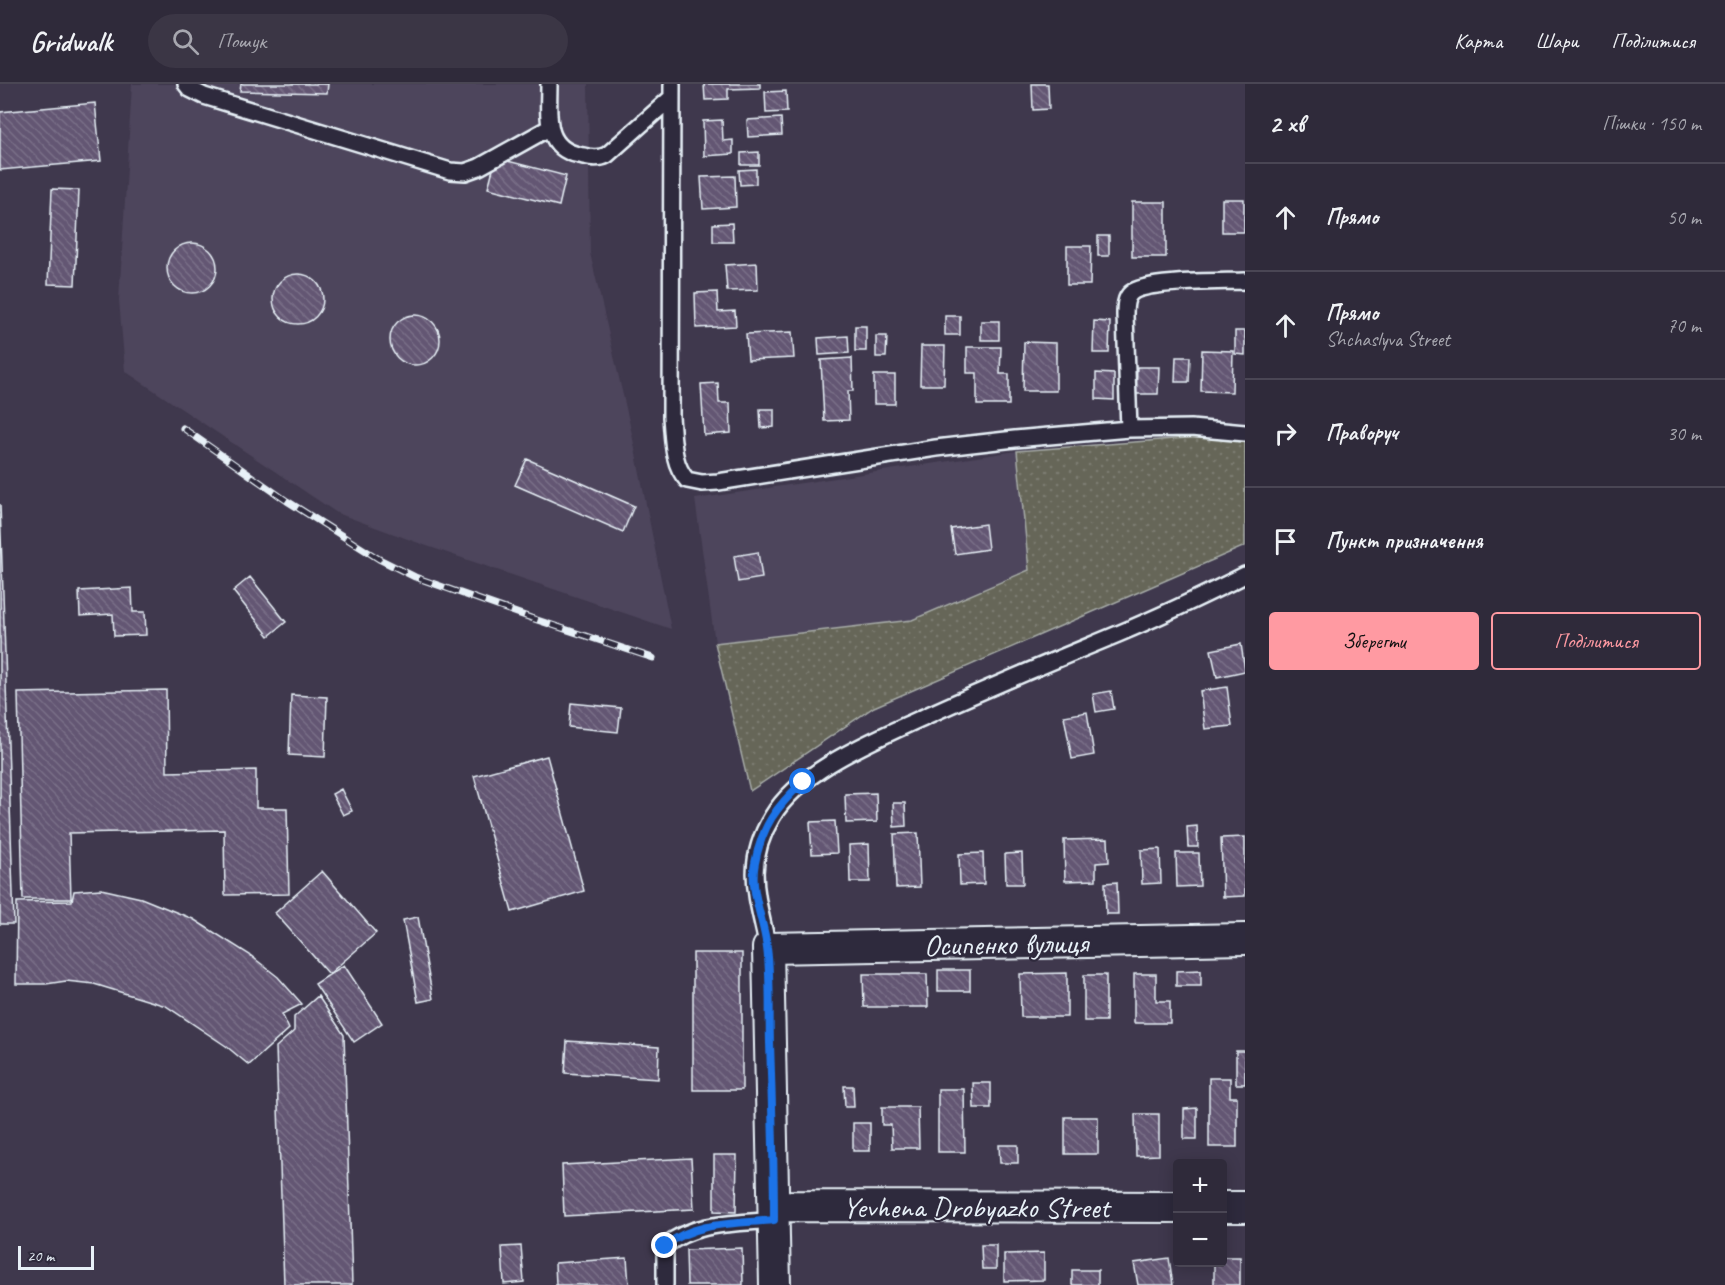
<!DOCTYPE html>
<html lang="uk">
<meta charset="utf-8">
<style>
:root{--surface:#2f2a3a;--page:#3b3645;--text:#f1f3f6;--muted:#a7a7af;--line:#4a4654;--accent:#ff9aa2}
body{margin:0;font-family:Caveat,sans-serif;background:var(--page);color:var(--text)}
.controls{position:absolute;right:18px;bottom:18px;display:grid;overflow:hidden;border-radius:6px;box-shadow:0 3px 15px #0003}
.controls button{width:54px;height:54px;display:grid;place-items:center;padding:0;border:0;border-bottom:2px solid var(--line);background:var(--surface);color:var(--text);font:30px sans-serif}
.scale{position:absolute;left:18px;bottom:15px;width:76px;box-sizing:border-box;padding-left:6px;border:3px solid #e8f1f8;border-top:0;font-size:16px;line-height:21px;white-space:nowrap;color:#e8f1f8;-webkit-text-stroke:4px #2f2a3d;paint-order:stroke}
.stop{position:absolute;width:18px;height:18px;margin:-14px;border:4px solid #1a73e8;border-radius:50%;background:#fff}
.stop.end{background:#1a73e8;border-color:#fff;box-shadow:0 2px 6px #0008}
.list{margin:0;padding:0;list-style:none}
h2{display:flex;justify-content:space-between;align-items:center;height:78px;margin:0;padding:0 24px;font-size:26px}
h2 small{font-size:20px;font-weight:400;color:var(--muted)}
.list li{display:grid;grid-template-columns:39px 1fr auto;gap:18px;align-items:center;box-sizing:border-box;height:108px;padding:0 24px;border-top:2px solid var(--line)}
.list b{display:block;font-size:22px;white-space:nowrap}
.list p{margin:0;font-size:20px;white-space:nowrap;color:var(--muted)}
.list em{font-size:20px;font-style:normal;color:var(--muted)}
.actions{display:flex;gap:12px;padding:18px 24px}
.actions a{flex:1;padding:14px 0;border:2px solid var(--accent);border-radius:6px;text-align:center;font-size:21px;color:var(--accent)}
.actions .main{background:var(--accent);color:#111}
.icon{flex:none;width:33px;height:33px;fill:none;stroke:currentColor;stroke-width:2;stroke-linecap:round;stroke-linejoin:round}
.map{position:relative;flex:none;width:1245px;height:1201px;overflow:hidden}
header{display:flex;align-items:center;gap:36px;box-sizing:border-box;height:84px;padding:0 30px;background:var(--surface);border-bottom:2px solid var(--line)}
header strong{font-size:28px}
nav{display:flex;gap:33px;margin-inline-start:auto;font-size:21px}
.search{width:420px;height:54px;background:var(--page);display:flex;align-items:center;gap:15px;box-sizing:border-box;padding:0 21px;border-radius:33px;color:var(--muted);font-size:22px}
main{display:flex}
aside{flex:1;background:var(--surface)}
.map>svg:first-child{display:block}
.built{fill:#4d455b}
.grass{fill:url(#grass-dots);stroke:#a7aca8;stroke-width:1.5}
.building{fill:url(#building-back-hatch);stroke:#e8f1f8;stroke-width:1.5}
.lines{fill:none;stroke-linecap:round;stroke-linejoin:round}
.service-casing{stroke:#e8f1f8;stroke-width:20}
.minor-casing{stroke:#e8f1f8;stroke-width:34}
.service{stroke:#2f2a3d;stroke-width:15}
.minor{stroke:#2f2a3d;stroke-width:30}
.rail-casing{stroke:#e8f1f8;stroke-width:7}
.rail{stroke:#2f2a3d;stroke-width:4.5;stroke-dasharray:14;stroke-linecap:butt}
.route{stroke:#1a73e8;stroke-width:8}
.labels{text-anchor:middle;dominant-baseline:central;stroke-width:4.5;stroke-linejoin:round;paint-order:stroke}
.street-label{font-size:30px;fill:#e8f1f8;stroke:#2f2a3d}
</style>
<header>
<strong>Gridwalk</strong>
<div class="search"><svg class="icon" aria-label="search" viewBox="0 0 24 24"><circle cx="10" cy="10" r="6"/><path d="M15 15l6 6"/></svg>Пошук</div>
<nav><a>Карта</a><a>Шари</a><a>Поділитися</a></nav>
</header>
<main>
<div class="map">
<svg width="1245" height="1201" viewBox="0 0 1245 1201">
<defs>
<pattern id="grass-dots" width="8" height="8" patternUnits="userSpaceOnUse" patternTransform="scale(1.5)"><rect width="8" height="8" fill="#666658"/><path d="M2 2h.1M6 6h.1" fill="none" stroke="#7c7c71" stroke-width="1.8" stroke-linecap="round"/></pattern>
<pattern id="building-back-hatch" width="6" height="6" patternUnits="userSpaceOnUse" patternTransform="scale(1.5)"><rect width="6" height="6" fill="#635773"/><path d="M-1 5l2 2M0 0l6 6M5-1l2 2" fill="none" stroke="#797088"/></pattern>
</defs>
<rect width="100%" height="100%" fill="#3f384d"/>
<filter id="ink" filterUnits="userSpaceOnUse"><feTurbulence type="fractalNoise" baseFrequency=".0167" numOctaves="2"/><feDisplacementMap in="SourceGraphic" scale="12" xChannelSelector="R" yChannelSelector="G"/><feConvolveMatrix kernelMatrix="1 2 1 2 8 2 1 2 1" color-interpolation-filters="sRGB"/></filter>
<g filter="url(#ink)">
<!-- built -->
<path class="built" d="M132,0H588L590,169L632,350L671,545L424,461L337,429L125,287L119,216Z
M1017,367L1029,486L912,536L715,559L695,415Z"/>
<!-- grass -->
<path class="grass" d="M1226,351L1245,357V462L874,623L750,707L715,559L912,536L1029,486L1017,367Z"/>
<!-- building -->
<path class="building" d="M241,0H328L327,9L240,7Z
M704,0H760V4L728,5V15L705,16Z
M1032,0H1048L1049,25L1033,26Z
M786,7L787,28L766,29L765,8Z
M95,19L101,77L0,86V28Z
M781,34L782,51L748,53L747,36Z
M722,36L723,57L733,56V70L704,72L703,37Z
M759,68V81H741V69Z
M496,74L566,92L559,122L488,104Z
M756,85V100L740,101L739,86Z
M735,92L736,123L703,125L701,93Z
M52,105L79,106L75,201L48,200Z
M1222,115H1244V148H1222Z
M1132,118H1166V173H1132Z
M732,139L733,158H713V140Z
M1098,152H1109V172H1098Z
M167 184a25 25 0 1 1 50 0a25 25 0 1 1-50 0Z
M1067,162H1091L1090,201H1067Z
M757,179L758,206L727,207L725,181Z
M273 215a25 25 0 1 1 50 0a25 25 0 1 1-50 0Z
M717,208L718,228L735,227L736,242L696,244L695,209Z
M390 256a25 25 0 1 1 50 0a25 25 0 1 1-50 0Z
M945,232H960V251H945Z
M981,237H999V256H981Z
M1094,237L1110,238L1109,269H1093Z
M855,242H866V267H855Z
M1235,247H1245V271L1235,270Z
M792,248L794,274L748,276L746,250Z
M848,252L849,269L819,271L818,254Z
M876,252H887L886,273H876Z
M1024,258L1056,259V307H1023Z
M921,262H945L944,301H920Z
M967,263H1001L1000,290H1009V321H977V289H967Z
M1202,266L1233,267L1232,308L1201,307Z
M1176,273H1190L1189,298H1175Z
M852,274L853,307H848L849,336L824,337L821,276Z
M1137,283H1159L1158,310H1136Z
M1096,289L1114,290V316L1096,315Z
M874,291H895V320H874Z
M718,299L719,319H730L731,349L704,351L701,300Z
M760,325H774V343L761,344Z
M527,375L634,422L623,448L515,401Z
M0,420L14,840H0Z
M985,440L988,465L955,470L951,445Z
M758,468L762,494L738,498L734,472Z
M250,493L286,538L269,552L233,507Z
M132,504L133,528H145L146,551L114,552L113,530L80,532L79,507Z
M1241,560L1245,587L1217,593L1211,566Z
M1227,603L1232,642L1205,645L1200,607Z
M166,606L167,688L256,686V724H287L289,810L225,811L224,746L69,749L71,815H23L18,609Z
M1111,607L1114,625L1096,628L1093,610Z
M291,611L327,613L325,673L289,671Z
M571,619L621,624L618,648L569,643Z
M1087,628L1094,671L1072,675L1064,632Z
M547,672L584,807L512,828L474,692Z
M341,705L352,727L343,731L332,710Z
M876,709L877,738L846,739L845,710Z
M893,719H905L906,742L894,743Z
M835,737L837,769L812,770L810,738Z
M1197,742L1198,763H1188L1187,743Z
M918,749L920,803L896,804L894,750Z
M1245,753V812L1223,813L1221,754Z
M1108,755L1109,778L1096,779V796L1065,797L1064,756Z
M869,760L870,798H850L849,761Z
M1160,765L1161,799L1142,800L1141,766Z
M983,769L984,800L960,801L959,770Z
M1022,769L1023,800H1006L1005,770Z
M1176,769H1199L1200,802L1177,803Z
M322,787L376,849L329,890L275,829Z
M1117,798L1118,830H1106L1105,799Z
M101,805L141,814L193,835L250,871L278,893L302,920L282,930L289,945L249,981L226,962L166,922L94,900L66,897L46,900H16L17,818L72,817L74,807Z
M418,833L433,915L418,918L403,836Z
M693,869H742V1006H693Z
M344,881L382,939L354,958L315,900Z
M938,886H970V907H938Z
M1201,886V902H1176V887Z
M1067,889V933H1021L1020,890Z
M863,890H927L928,923H864Z
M1134,890H1156V917H1170V939H1134Z
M1084,891H1106V937H1084Z
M318,912L344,951L352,1201H284L276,963L294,947V933Z
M567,957L659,963L658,995L565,989Z
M1236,967H1245V1000H1236Z
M1209,994H1230V1013H1237V1063H1209Z
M973,999H991V1024H974Z
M844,1002H853L854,1023H845Z
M938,1005H964L965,1068H938Z
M882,1023H918L919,1064H892L891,1041H882Z
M1197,1024V1055H1184V1025Z
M1135,1030H1159V1071L1136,1072Z
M1065,1033H1098V1070H1065Z
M853,1039H870V1067H853Z
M999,1061H1018V1079H1000Z
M714,1071H737L736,1128L714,1127Z
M691,1074L694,1125L564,1132L562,1081Z
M981,1161H996V1185H982Z
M521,1162L524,1198L504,1200L502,1163Z
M742,1164L743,1201H687L686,1166Z
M1044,1169V1196L1004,1197V1170Z
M1222,1173H1240V1201H1214V1178H1222Z
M627,1174L629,1201H556L555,1179Z
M1169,1174L1173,1201H1138L1134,1179Z
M1072,1186H1098V1201H1072Z"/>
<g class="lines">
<defs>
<path id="service" d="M186,0L190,5L204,12L450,87L465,88L479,83L549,44
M549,0C549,29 543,64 579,71C589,73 597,76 607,71L671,14
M672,0L671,333C673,354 672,380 687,396L702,399L718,398L936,364L1015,355L1129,345L1191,344L1245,349
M1129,345L1125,231C1125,223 1125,214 1131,209C1146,196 1223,198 1245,197
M768,864C758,814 743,781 772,733C800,685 877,655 926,632C989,603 1053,577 1118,550C1161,532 1203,512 1245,491
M665,1201V1162C695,1137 738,1140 774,1136"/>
<path id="minor" d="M774,1122L1178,1123
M1222,1123H1245
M775,1201L768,864L1245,855"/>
</defs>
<!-- service casing -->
<use href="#service" class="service-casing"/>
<!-- minor casing -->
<use href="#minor" class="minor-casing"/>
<!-- service -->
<use href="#service" class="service"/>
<!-- minor -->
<use href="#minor" class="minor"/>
<defs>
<path id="rail" d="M183,344L287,417L379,475L415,493L531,534L653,574"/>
</defs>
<!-- rail casing -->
<use href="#rail" class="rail-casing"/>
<!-- rail -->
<use href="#rail" class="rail"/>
</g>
</g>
<g class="lines" filter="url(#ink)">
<!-- route -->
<path class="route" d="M665,1162C695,1137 738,1140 774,1136C774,1077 772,1018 770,959C769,929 771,893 767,864C764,835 749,807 755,779C762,742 776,723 803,698"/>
</g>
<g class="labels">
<!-- street labels -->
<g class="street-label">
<text transform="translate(1006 860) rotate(-1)">Осипенко вулиця</text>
<text x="976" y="1123">Yevhena Drobyazko Street</text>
</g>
</g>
</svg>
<div class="controls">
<button>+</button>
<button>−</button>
</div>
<div class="scale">20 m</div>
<div class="stop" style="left:803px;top:698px"></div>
<div class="stop end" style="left:665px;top:1162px"></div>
</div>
<aside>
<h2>2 хв<small>Пішки · 150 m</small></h2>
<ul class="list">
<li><svg class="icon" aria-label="ahead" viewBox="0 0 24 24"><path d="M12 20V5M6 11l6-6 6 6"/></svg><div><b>Прямо</b></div><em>50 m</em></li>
<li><svg class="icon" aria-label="ahead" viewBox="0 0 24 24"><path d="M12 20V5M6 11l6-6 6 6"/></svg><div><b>Прямо</b><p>Shchaslyva Street</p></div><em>70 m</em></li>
<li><svg class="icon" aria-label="right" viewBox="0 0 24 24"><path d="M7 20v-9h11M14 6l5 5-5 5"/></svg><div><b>Праворуч</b></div><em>30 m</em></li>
<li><svg class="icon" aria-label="arrive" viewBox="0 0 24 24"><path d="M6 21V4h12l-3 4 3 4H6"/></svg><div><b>Пункт призначення</b></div></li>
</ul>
<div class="actions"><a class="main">Зберегти</a><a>Поділитися</a></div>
</aside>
</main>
